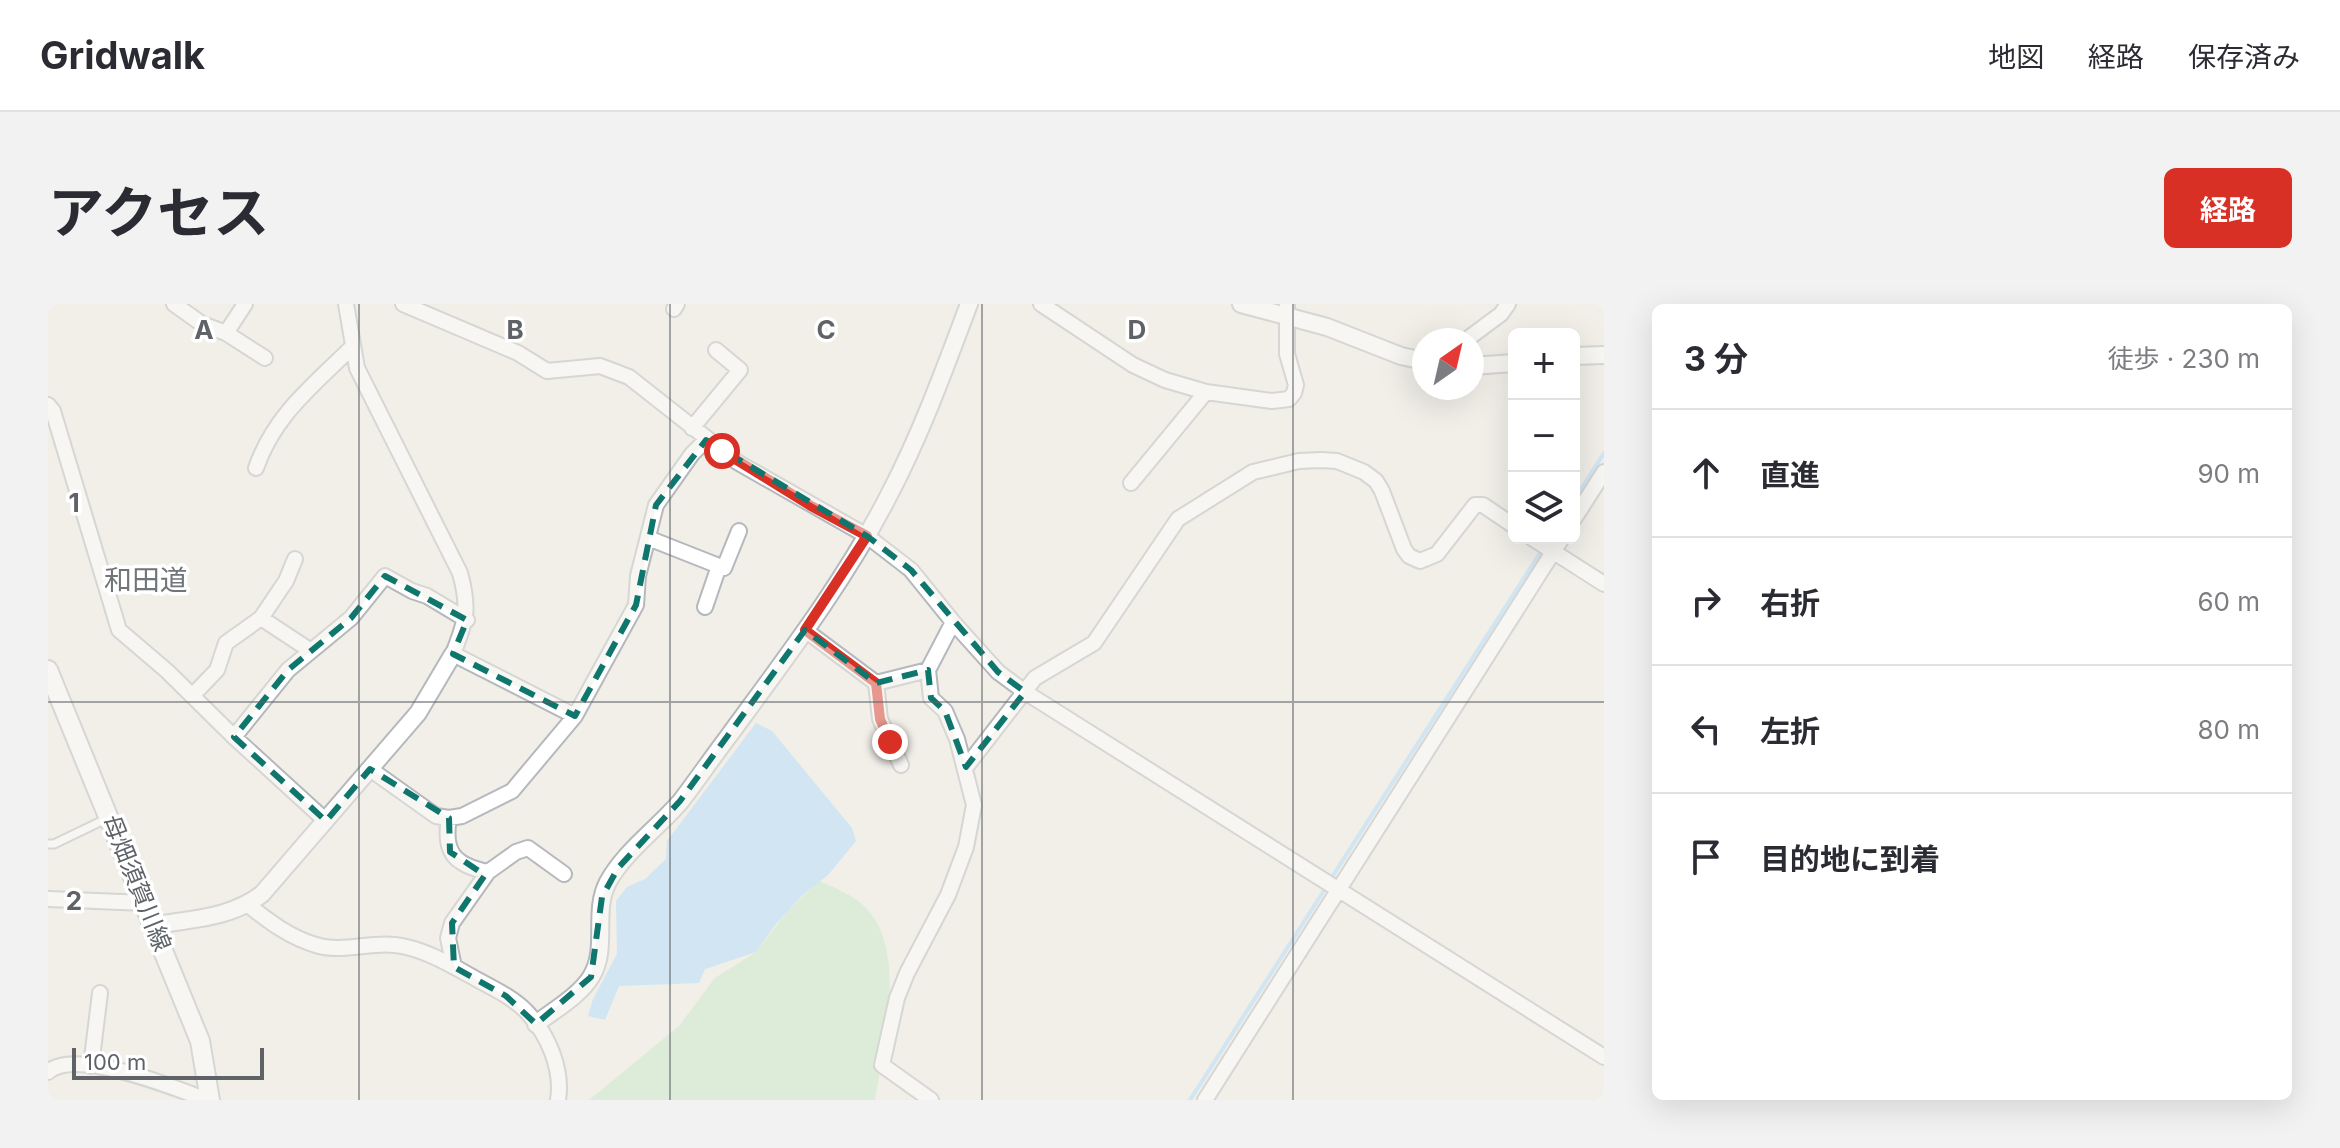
<!DOCTYPE html>
<html lang="ja">
<meta charset="utf-8">
<style>
:root{--surface:#fff;--page:#f2f2f3;--text:#2b2b33;--muted:#7c7c81;--line:#e1e1e2;--accent:#d93025}
body{margin:0;font-family:Inter,"Noto Sans JP",sans-serif;background:var(--page);color:var(--text)}
.controls{position:absolute;right:24px;top:24px;display:grid;overflow:hidden;border-radius:12px;box-shadow:0 8px 32px #0002}
.controls button{width:72px;height:72px;display:grid;place-items:center;padding:0;border:0;border-bottom:2px solid var(--line);background:var(--surface);color:var(--text);font:40px sans-serif}
.compass{position:absolute;left:1364px;top:24px;width:72px;height:72px;border-radius:50%;background:var(--surface);box-shadow:0 8px 32px #0002;rotate:34deg}
.scale{position:absolute;left:24px;bottom:20px;width:192px;box-sizing:border-box;padding-left:8px;border:4px solid #5f6368;border-top:0;font-size:22px;line-height:28px;white-space:nowrap;color:#5f6368;-webkit-text-stroke:6px #fff;paint-order:stroke}
.stop{position:absolute;width:24px;height:24px;margin:-18px;border:6px solid #d93025;border-radius:50%;background:#fff}
.stop.end{background:#d93025;border-color:#fff;box-shadow:0 2px 8px #0008}
.list{margin:0;padding:0;list-style:none}
h2{display:flex;justify-content:space-between;align-items:center;height:104px;margin:0;padding:0 32px;font-size:34px}
h2 small{font-size:26px;font-weight:400;color:var(--muted)}
.list li{display:grid;grid-template-columns:52px 1fr auto;gap:24px;align-items:center;box-sizing:border-box;height:128px;padding:0 32px;border-top:2px solid var(--line)}
.list b{display:block;font-size:30px;white-space:nowrap}
.list em{font-size:26px;font-style:normal;color:var(--muted)}
.icon{flex:none;width:44px;height:44px;fill:none;stroke:currentColor;stroke-width:2;stroke-linecap:round;stroke-linejoin:round}
.map{position:relative;flex:none;width:1556px;height:796px;overflow:hidden;border-radius:12px}
header{display:flex;align-items:center;gap:48px;box-sizing:border-box;height:112px;padding:0 40px;background:var(--surface);border-bottom:2px solid var(--line)}
header strong{font-size:38px}
nav{display:flex;gap:44px;margin-inline-start:auto;font-size:28px}
.intro{display:flex;align-items:center;justify-content:space-between;box-sizing:border-box;height:192px;padding:0 48px}
h1{margin:0;font-size:56px}
.button{padding:20px 36px;border-radius:12px;background:var(--accent);color:#fff;font-size:28px;font-weight:700}
main{display:flex;gap:48px;padding:0 48px}
aside{flex:1;background:var(--surface);border-radius:12px;box-shadow:0 8px 32px #0002}
.map>svg:first-child{display:block}
.green{fill:#c5e8c5}
.water{fill:#aadaff}
.lines{fill:none;stroke-linecap:round;stroke-linejoin:round}
.stream{stroke:#aadaff;stroke-width:4}
.service-casing{stroke:#b5b8bc;stroke-width:11}
.minor-casing{stroke:#b5b8bc;stroke-width:18}
.tertiary-casing{stroke:#b5b8bc;stroke-width:20}
.secondary-casing{stroke:#b6babf;stroke-width:22}
.service{stroke:#fff;stroke-width:7}
.minor{stroke:#fff;stroke-width:14}
.tertiary{stroke:#fff;stroke-width:16}
.secondary{stroke:#fff;stroke-width:18}
.route{stroke:#d93025;stroke-width:10}
.marked{fill:none;stroke:#0f766e;stroke-width:6;stroke-dasharray:16 10;stroke-linejoin:round}
.grid{fill:none;stroke:#5f6368;stroke-width:2;stroke-opacity:0.55}
.labels{text-anchor:middle;dominant-baseline:central;stroke-width:7;stroke-linejoin:round;paint-order:stroke}
.street-label{font-size:24px;fill:#5f6368;stroke:#fff}
.quarter-label{font-size:28px;fill:#70757a;stroke:#fff}
.grid-label{font-size:26px;text-anchor:middle;font-weight:bold;fill:#5f6368;stroke:#fff;stroke-width:7;stroke-linejoin:round;paint-order:stroke}
</style>
<header>
<strong>Gridwalk</strong>
<nav><a>地図</a><a>経路</a><a>保存済み</a></nav>
</header>
<div class="intro"><h1>アクセス</h1><a class="button">経路</a></div>
<main>
<div class="map">
<svg width="1556" height="796" viewBox="0 0 1556 796">
<rect width="100%" height="100%" fill="#f1efe8"/>
<!-- green -->
<path class="green" d="M771,577C787,584 806,591 819,605C859,649 836,742 827,796H541L631,722L667,674L708,648L739,608Z"/>
<!-- water -->
<path class="water" d="M708,419L724,427L804,524L808,537L781,570L755,591L728,620L708,648L657,665L651,679L571,682L557,716L540,712L545,695L569,650L568,597L579,583L597,575L618,555L619,537Z"/>
<g class="lines">
<!-- stream -->
<path class="stream" d="M1526,196L1556,149
M1284,573L1494,246
M1142,796L1277,585"/>
<defs>
<path id="service" d="M0,540H6L60,514"/>
<path id="minor" d="M126,0L154,20L178,29
M197,0L178,29L217,54
M298,0L309,64L412,269C422,305 418,317 405,350L527,412L588,301L590,272L608,201L644,150L658,136
M355,0L470,49L499,67L552,62L581,73L689,158L819,232L863,266L905,318L950,368L977,388L1556,753
M993,0L1085,61L1117,76L1158,88L1224,97L1241,95L1246,89L1248,81L1239,50V0
M626,5L629,0
M1418,36L1453,10L1460,0
M0,101L5,107L71,326L119,367L186,433L278,517
M644,124L692,66L668,46
M208,164C227,110 265,82 305,42
M1083,179L1158,88
M1526,215L1556,168
M600,234L676,264L691,227
M1484,234L1556,280
M657,303L671,262
M213,314L263,347
M757,326L828,379L880,366
M828,379L832,415L853,461
M144,392L169,366L178,339L213,314L238,277L247,255
M186,433L240,366L303,314L337,272L364,287L379,292L419,316
M918,463L987,374L1046,339L1130,215L1205,168L1251,157L1273,156L1289,157L1316,168L1328,177L1334,187L1356,245L1361,252L1372,257L1389,250L1427,201H1435L1466,222
M322,465L388,512L401,514L414,512L464,487L527,412
M401,514C395,548 406,561 440,568L468,548L480,544L516,570
M0,595L97,599
M200,601C222,618 241,633 268,641C293,649 321,638 347,641C373,644 398,658 421,671C440,682 462,691 478,707C500,730 515,765 510,796
M406,663L400,634L404,619L440,568
M43,762L52,689
M0,768C27,743 127,784 159,796
M883,796L834,761L849,694L859,669L900,591L918,543L926,501L909,435L897,407L883,394L880,366L905,318
M1157,796L1514,234"/>
<path id="tertiary" d="M1193,0L1279,23L1353,52L1376,57
M1526,52L1556,51
M1424,62L1466,59
M107,621C144,615 183,614 214,590L370,409L405,350
M488,720C506,706 531,692 543,673C561,644 544,608 560,578C577,547 610,524 633,497C649,476 664,454 680,433C737,355 797,277 841,191C873,130 897,64 921,0"/>
<path id="secondary" d="M0,366L152,737L162,796"/>
</defs>
<!-- service casing -->
<use href="#service" class="service-casing"/>
<!-- minor casing -->
<use href="#minor" class="minor-casing"/>
<!-- tertiary casing -->
<use href="#tertiary" class="tertiary-casing"/>
<!-- secondary casing -->
<use href="#secondary" class="secondary-casing"/>
<!-- service -->
<use href="#service" class="service"/>
<!-- minor -->
<use href="#minor" class="minor"/>
<!-- tertiary -->
<use href="#tertiary" class="tertiary"/>
<!-- secondary -->
<use href="#secondary" class="secondary"/>
</g>
<g class="lines">
<!-- route -->
<path class="route" d="M674,147L763,202L819,232L757,326L828,379L832,415L842,438"/>
</g>
<!-- marked area -->
<path d="M0 0H1556V796H0ZM658,136L819,232L863,266L950,368L977,388L918,463L897,407L883,394L880,366L828,379L757,326L632,497L570,564L554,593L543,673L488,720L458,692L406,663L404,619L437,571L402,548L401,514L322,465L278,517L186,433L240,366L303,314L337,272L419,316L405,350L527,412L588,301L608,201Z" fill="#f1efe8" fill-opacity=".55" fill-rule="evenodd"/>
<path class="marked" d="M658,136L819,232L863,266L950,368L977,388L918,463L897,407L883,394L880,366L828,379L757,326L632,497L570,564L554,593L543,673L488,720L458,692L406,663L404,619L437,571L402,548L401,514L322,465L278,517L186,433L240,366L303,314L337,272L419,316L405,350L527,412L588,301L608,201Z"/>
<!-- grid -->
<path class="grid" d="M311,0V796M622,0V796M934,0V796M1245,0V796M0,398H1556"/>
<g class="labels">
<!-- street labels -->
<g class="street-label">
<text transform="translate(89 579) rotate(68)">母畑須賀川線</text>
</g>
<!-- quarter labels -->
<g class="quarter-label">
<text x="98" y="276">和田道</text>
</g>
</g>
<g class="grid-label">
<text x="156" y="35">A</text>
<text x="467" y="35">B</text>
<text x="778" y="35">C</text>
<text x="1089" y="35">D</text>
<text x="26" y="208">1</text>
<text x="26" y="606">2</text>
</g>
</svg>
<div class="controls">
<button>+</button>
<button>−</button>
<button><svg class="icon" aria-label="layers" viewBox="0 0 24 24"><path d="M12 4l9 5-9 5-9-5zM3 14l9 5 9-5"/></svg></button>
</div>
<svg class="compass" viewBox="-18 -18 36 36"><path d="M0-13l5 13h-10z" fill="#e53935"/><path d="M0 13l5-13h-10z" fill="#7c7c81"/></svg>
<div class="scale">100 m</div>
<div class="stop" style="left:674px;top:147px"></div>
<div class="stop end" style="left:842px;top:438px"></div>
</div>
<aside>
<h2>3 分<small>徒歩 · 230 m</small></h2>
<ul class="list">
<li><svg class="icon" aria-label="ahead" viewBox="0 0 24 24"><path d="M12 20V5M6 11l6-6 6 6"/></svg><div><b>直進</b></div><em>90 m</em></li>
<li><svg class="icon" aria-label="right" viewBox="0 0 24 24"><path d="M7 20v-9h11M14 6l5 5-5 5"/></svg><div><b>右折</b></div><em>60 m</em></li>
<li><svg class="icon" aria-label="left" viewBox="0 0 24 24"><path d="M17 20v-9H6M10 6l-5 5 5 5"/></svg><div><b>左折</b></div><em>80 m</em></li>
<li><svg class="icon" aria-label="arrive" viewBox="0 0 24 24"><path d="M6 21V4h12l-3 4 3 4H6"/></svg><div><b>目的地に到着</b></div></li>
</ul>
</aside>
</main>
